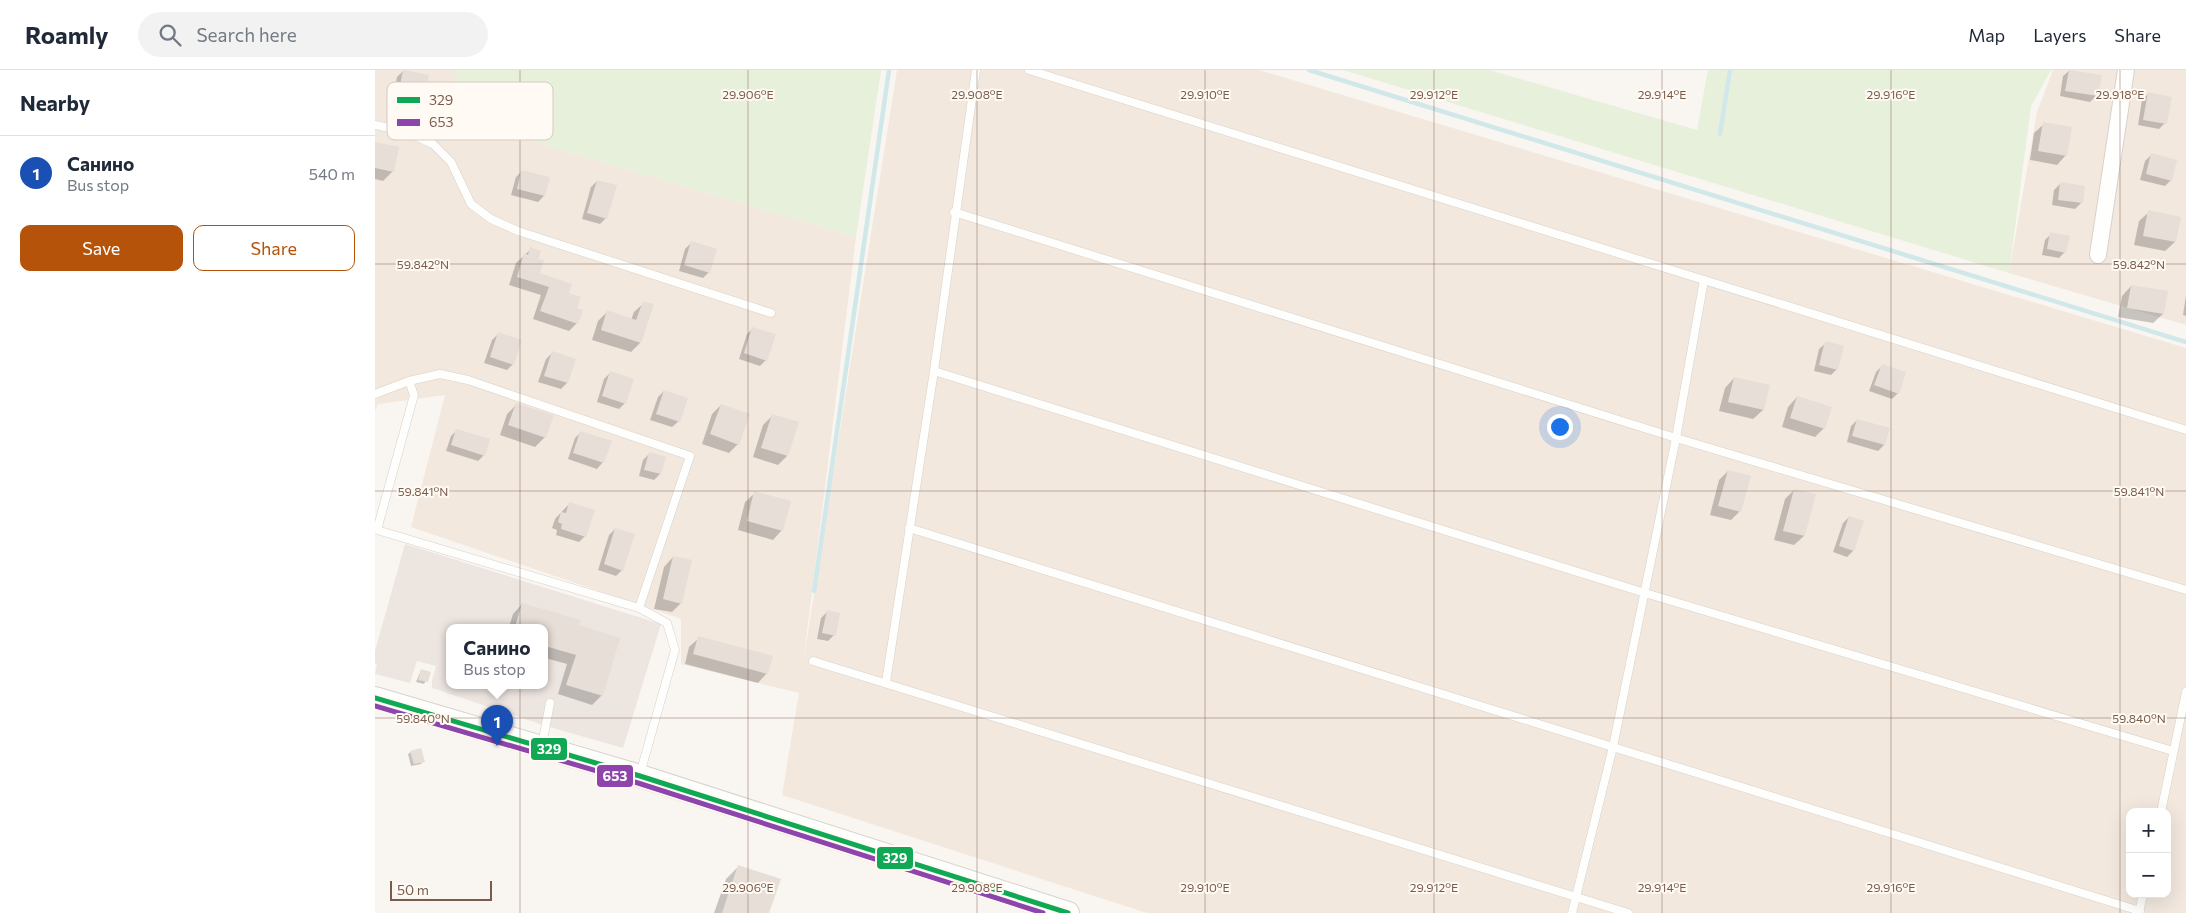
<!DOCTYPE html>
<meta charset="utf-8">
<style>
:root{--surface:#fff;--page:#f2f2f3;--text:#1f2937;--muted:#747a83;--line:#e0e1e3;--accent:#b45309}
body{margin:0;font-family:Commissioner,sans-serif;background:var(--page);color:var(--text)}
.controls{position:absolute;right:15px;bottom:15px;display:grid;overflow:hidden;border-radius:10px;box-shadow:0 5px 20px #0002}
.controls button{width:45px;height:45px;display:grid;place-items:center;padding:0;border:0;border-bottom:1px solid var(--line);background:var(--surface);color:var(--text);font:25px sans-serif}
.scale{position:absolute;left:15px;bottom:12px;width:102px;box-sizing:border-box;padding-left:5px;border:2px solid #7a5c4d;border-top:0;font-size:14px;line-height:18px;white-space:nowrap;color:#7a5c4d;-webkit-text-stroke:4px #fffaf3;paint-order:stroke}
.you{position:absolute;left:1184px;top:356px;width:18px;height:18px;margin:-12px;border:4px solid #fff;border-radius:50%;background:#1a73e8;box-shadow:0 0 0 8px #1a73e833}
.badge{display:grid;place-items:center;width:32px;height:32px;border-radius:50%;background:var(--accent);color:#fff;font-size:16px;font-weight:700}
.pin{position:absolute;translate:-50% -41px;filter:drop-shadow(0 1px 2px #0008)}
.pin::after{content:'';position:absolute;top:26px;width:18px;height:15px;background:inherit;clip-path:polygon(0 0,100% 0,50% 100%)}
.popup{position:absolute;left:71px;top:554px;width:102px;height:65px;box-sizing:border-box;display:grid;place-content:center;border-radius:10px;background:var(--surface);filter:drop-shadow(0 1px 4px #0005);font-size:16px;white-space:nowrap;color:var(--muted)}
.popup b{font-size:19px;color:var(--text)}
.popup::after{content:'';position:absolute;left:50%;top:100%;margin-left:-10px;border:10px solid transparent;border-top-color:var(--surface)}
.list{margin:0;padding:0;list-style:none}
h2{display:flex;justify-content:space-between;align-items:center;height:65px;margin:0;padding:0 20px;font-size:21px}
h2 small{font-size:16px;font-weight:400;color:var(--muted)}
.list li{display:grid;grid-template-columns:32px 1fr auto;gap:15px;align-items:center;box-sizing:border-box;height:75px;padding:0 20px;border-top:1px solid var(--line)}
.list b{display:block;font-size:19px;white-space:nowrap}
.list p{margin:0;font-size:16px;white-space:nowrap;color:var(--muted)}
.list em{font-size:16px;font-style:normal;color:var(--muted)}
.actions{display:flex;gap:10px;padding:15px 20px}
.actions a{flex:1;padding:11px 0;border:1px solid var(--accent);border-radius:10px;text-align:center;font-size:18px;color:var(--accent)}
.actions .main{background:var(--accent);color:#fff}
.icon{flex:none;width:28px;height:28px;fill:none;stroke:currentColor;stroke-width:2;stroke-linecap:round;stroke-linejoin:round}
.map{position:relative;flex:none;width:1811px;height:843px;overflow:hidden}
header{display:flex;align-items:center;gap:30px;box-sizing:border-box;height:70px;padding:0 25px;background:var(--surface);border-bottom:1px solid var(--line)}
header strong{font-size:24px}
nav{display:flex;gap:28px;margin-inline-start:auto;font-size:18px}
.search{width:350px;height:45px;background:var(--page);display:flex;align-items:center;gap:12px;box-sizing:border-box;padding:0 18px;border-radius:28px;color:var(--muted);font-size:19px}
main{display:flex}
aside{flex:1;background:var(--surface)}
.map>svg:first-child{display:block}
.residential{fill:#f2e8de;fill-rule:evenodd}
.industrial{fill:#ede5e0;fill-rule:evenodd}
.green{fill:#e7f0db}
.shadow{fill:#0003}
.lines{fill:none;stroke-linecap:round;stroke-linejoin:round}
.stream{stroke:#d0e8ea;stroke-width:4.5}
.building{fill:#e6ded7}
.lane-casing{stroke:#d7d1cb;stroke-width:9}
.street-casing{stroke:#d7d1cb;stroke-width:18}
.secondary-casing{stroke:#d9d2cb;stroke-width:24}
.lane{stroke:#fefefd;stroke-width:8}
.street{stroke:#fefefd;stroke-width:16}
.secondary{stroke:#fefefd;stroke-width:22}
.bus-1-casing{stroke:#fffaf3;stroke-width:9}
.bus-2-casing{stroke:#fffaf3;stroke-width:9}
.bus-1{stroke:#10a855;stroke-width:5}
.bus-2{stroke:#8e44ad;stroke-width:5}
.ticks{fill:none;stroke:#7a5c4d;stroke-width:1;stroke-opacity:0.45}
.key{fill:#fffaf3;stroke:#d7cbc1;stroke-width:1}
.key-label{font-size:14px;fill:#7a5c4d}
.ticks-label{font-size:12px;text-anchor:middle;fill:#7a5c4d;stroke:#fffaf3;stroke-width:4;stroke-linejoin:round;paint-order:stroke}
.line-badge{stroke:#fffaf3;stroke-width:2}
.badge-label{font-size:14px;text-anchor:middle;font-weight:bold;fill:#fff}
</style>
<header>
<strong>Roamly</strong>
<div class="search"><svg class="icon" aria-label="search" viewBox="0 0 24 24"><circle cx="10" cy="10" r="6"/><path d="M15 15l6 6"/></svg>Search here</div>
<nav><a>Map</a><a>Layers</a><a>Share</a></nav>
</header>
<main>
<aside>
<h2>Nearby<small></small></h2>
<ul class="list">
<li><span class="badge" style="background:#1a4fb4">1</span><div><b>Санино</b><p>Bus stop</p></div><em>540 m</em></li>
</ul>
<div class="actions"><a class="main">Save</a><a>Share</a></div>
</aside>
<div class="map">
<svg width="1811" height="843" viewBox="0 0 1811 843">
<rect width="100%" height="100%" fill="#f9f5f0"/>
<!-- residential -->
<path class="residential" d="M0,0H83L71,46L481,167L428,594L522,0H884L1811,278V843H772L407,725L424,623L306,594V549L36,457L70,325L3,334L0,341ZM1755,742H1792V824H1755Z
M1678,0H1811V255L1634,203L1662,42Z"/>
<!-- industrial -->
<path class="industrial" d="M30,474L286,554L248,678L171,656L57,618V610L61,596L42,591L35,613L0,604L2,594L0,593V581ZM74,557H170V615H74Z"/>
<!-- green -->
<path class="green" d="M83,0H506L481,167L71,46Z
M968,0H1114L1322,60L1333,0H1676L1656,36L1634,203Z"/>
<!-- shadow -->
<path class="shadow" d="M1695,0L1721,26L1715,32L1685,26L1688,6Z
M28,1L48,30L42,36L17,31L22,7Z
M1773,24L1790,53L1784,59L1763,55L1767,30Z
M1669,54L1691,85L1682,95L1655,90L1659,63Z
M0,74L18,101L8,111L0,109Z
M1776,85L1796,110L1790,116L1765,110L1770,91Z
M147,101L169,126L163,132L136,125L141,107Z
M222,111L231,148L225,154L207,149L216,117Z
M1685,114L1707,132L1700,139L1677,135L1679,120Z
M1774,142L1800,172L1790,181L1759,175L1764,151Z
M1676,164L1690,182L1684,188L1667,185L1670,170Z
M316,173L334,202L328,208L304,201L310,179Z
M156,179L164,204L192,224L200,238L202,253L194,261L158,249L166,225L134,215L141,193Z
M1756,216L1788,244L1778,253L1743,247L1747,226Z
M1811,225V246L1808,245Z
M269,233L265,273L256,282L217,270L223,251L233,241L256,250L259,242Z
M378,258L391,290L385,296L364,289L372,264Z
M123,264L138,294L132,300L109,293L117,270Z
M1451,273L1462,299L1456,305L1439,301L1444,279Z
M177,283L199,290L192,313L186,319L163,312L171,289Z
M1507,296L1523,323L1517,329L1494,321L1501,302Z
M235,303L250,333L244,339L222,332L229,309Z
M1359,308L1393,316L1388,340L1378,349L1344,341L1350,318Z
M289,321L304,351L297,357L275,350L283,327Z
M1422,327L1449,358L1440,367L1407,357L1413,337Z
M142,334L170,367L160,377L125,365L132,344Z
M346,335L363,374L354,383L327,374L337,344Z
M398,345L412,386L403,395L378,387L388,355Z
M1482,350L1513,359L1509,375L1503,381L1472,372L1476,356Z
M82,360L109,385L103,391L71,381L76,366Z
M206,362L228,392L222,399L193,389L200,368Z
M274,384L289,388L285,404L279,410L264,406L268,390Z
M1353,401L1365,441L1356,450L1335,445L1344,410Z
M1419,420L1440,425L1429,466L1419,475L1399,470L1410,429Z
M380,423L407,460L398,470L363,460L370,432Z
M194,434L210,466L204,472L181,465L182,460L177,458L180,449Z
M1474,447L1478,481L1472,487L1458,482L1468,453Z
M240,459L247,500L241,506L223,500L234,465Z
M298,487L306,533L297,542L279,539L289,497Z
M147,534L203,556L227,625L217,635L183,624L192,594L170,588V557H134L138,544Z
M452,542L459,565L453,571L442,569L446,548Z
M324,568L392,603L383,613L310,594L314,577Z
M46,600L55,603L49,614L41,612Z
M36,682L48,691L46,694L36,696L33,684Z
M364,796L393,843H339L351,809Z"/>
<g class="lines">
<!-- stream -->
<path class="stream" d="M934,0L1811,272
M1345,64L1355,0
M439,521L514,0"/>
</g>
<!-- building -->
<path class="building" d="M28,0L54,5L49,30L23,25Z
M1694,0L1727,5L1723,26L1690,21Z
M1773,22L1797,27L1792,54L1768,50Z
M1668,52L1697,57L1692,86L1663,81Z
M0,72L24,77L19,102L0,98Z
M1776,83L1802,90L1797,111L1771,104Z
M146,100L175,107L170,126L142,119Z
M222,110L242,115L232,149L212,143Z
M1685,112L1710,116L1708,133L1683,130Z
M1773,140L1806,147L1801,172L1768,166Z
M1675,162L1695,166L1691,183L1672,179Z
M316,171L342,179L335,203L309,195Z
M155,177L166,181L163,189L169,190L165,203L197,214L194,223L206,227L202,238L208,240L203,254L165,241L174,217L142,207L149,183L153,185Z
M1756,215L1793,221L1789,244L1752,238Z
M268,231L279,234L266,273L226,260L232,240L261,250Z
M377,257L401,264L392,291L369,283Z
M123,262L147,270L139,295L115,287Z
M1450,271L1469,276L1463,300L1444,295Z
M177,281L201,289L193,313L169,306Z
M1507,294L1531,302L1524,324L1499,315Z
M235,301L259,309L251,334L227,326Z
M1359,307L1395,315L1389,340L1353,332Z
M289,320L313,328L305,352L281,344Z
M1422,326L1457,337L1450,359L1415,348Z
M141,333L179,345L171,368L133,355Z
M346,334L375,344L364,375L335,364Z
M397,344L424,352L413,386L386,378Z
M1482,349L1515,358L1510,375L1477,366Z
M81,359L115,369L110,386L76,375Z
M205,361L237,371L229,393L198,383Z
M274,382L291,387L286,404L269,400Z
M1353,400L1376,406L1366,442L1343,436Z
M1419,419L1441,424L1430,466L1408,461Z
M379,421L416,431L408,461L372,451Z
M194,432L220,440L211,467L186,459L187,454L183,452L186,442L191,443Z
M1474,446L1489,451L1479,481L1464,476Z
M240,458L260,464L248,501L229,494Z
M298,486L317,490L307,534L288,529Z
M147,533L206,550L204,555L245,568L228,626L191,615L201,585L170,576V557H140Z
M452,540L465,543L461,566L447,563Z
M323,566L398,586L393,604L318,584Z
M46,599L56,602L53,612L43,610Z
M46,678L50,692L39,694L35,681Z
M363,795L406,809L394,843H347Z"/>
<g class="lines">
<defs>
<path id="lane" d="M654,0L1811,360
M0,55L32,62L58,74L76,92L96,134L116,149L143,161L396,243
M579,142L1301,368L1811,520
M559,301L1270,523L1798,681
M34,311L39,325L2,460L264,538L292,553L300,580L265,704
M0,324L34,311L65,304L93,310L315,386L264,538
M534,458L1765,841
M438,591L1253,843
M511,612L559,301L601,0
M167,675L175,633
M1786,742L1811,622
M1197,843L1238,677L1301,368L1329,210
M1764,843L1768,824"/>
<path id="street" d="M1723,185L1751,0"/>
<path id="secondary" d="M0,628L265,706L693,843"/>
</defs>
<!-- lane casing -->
<use href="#lane" class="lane-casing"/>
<!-- street casing -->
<use href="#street" class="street-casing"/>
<!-- secondary casing -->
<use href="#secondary" class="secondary-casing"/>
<!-- lane -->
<use href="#lane" class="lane"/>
<!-- street -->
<use href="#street" class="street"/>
<!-- secondary -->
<use href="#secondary" class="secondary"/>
<defs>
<path id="bus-1" d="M0,628L265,706L693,843"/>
<path id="bus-2" d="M0,636L263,713L668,843"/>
</defs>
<!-- bus-1 casing -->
<use href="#bus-1" class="bus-1-casing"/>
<!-- bus-2 casing -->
<use href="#bus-2" class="bus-2-casing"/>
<!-- bus-1 -->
<use href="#bus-1" class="bus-1"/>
<!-- bus-2 -->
<use href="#bus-2" class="bus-2"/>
</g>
<!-- ticks -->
<path class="ticks" d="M145,0V843M373,0V843M602,0V843M830,0V843M1059,0V843M1287,0V843M1516,0V843M1745,0V843M0,194H1811M0,421H1811M0,648H1811"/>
<!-- legend -->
<rect x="12" y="12" width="166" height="58" rx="8" class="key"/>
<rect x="22" y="27" width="23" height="6" fill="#10a855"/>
<rect x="22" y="49" width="23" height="7" fill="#8e44ad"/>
<g class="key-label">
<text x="54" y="35">329</text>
<text x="54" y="57">653</text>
</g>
<g class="ticks-label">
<text x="373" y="29">29.906°E</text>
<text x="602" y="29">29.908°E</text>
<text x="830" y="29">29.910°E</text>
<text x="1059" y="29">29.912°E</text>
<text x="1287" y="29">29.914°E</text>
<text x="1516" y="29">29.916°E</text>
<text x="1745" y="29">29.918°E</text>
<text x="48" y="199">59.842°N</text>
<text x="1764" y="199">59.842°N</text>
<text x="48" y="426">59.841°N</text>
<text x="1764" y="426">59.841°N</text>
<text x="48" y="653">59.840°N</text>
<text x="1764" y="653">59.840°N</text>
<text x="373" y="822">29.906°E</text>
<text x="602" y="822">29.908°E</text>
<text x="830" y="822">29.910°E</text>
<text x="1059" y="822">29.912°E</text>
<text x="1287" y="822">29.914°E</text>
<text x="1516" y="822">29.916°E</text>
</g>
<g class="line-badge">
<rect x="155" y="667" width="38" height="24" rx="5" fill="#10a855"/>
<rect x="221" y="694" width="38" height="24" rx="5" fill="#8e44ad"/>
<rect x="501" y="776" width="38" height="24" rx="5" fill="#10a855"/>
</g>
<g class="badge-label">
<text x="174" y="684">329</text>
<text x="240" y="711">653</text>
<text x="520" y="793">329</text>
</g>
</svg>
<div class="controls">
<button>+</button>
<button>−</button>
</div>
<div class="scale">50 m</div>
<div class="you"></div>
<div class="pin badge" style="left:122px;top:676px;background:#1a4fb4">1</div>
<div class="popup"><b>Санино</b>Bus stop</div>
</div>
</main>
